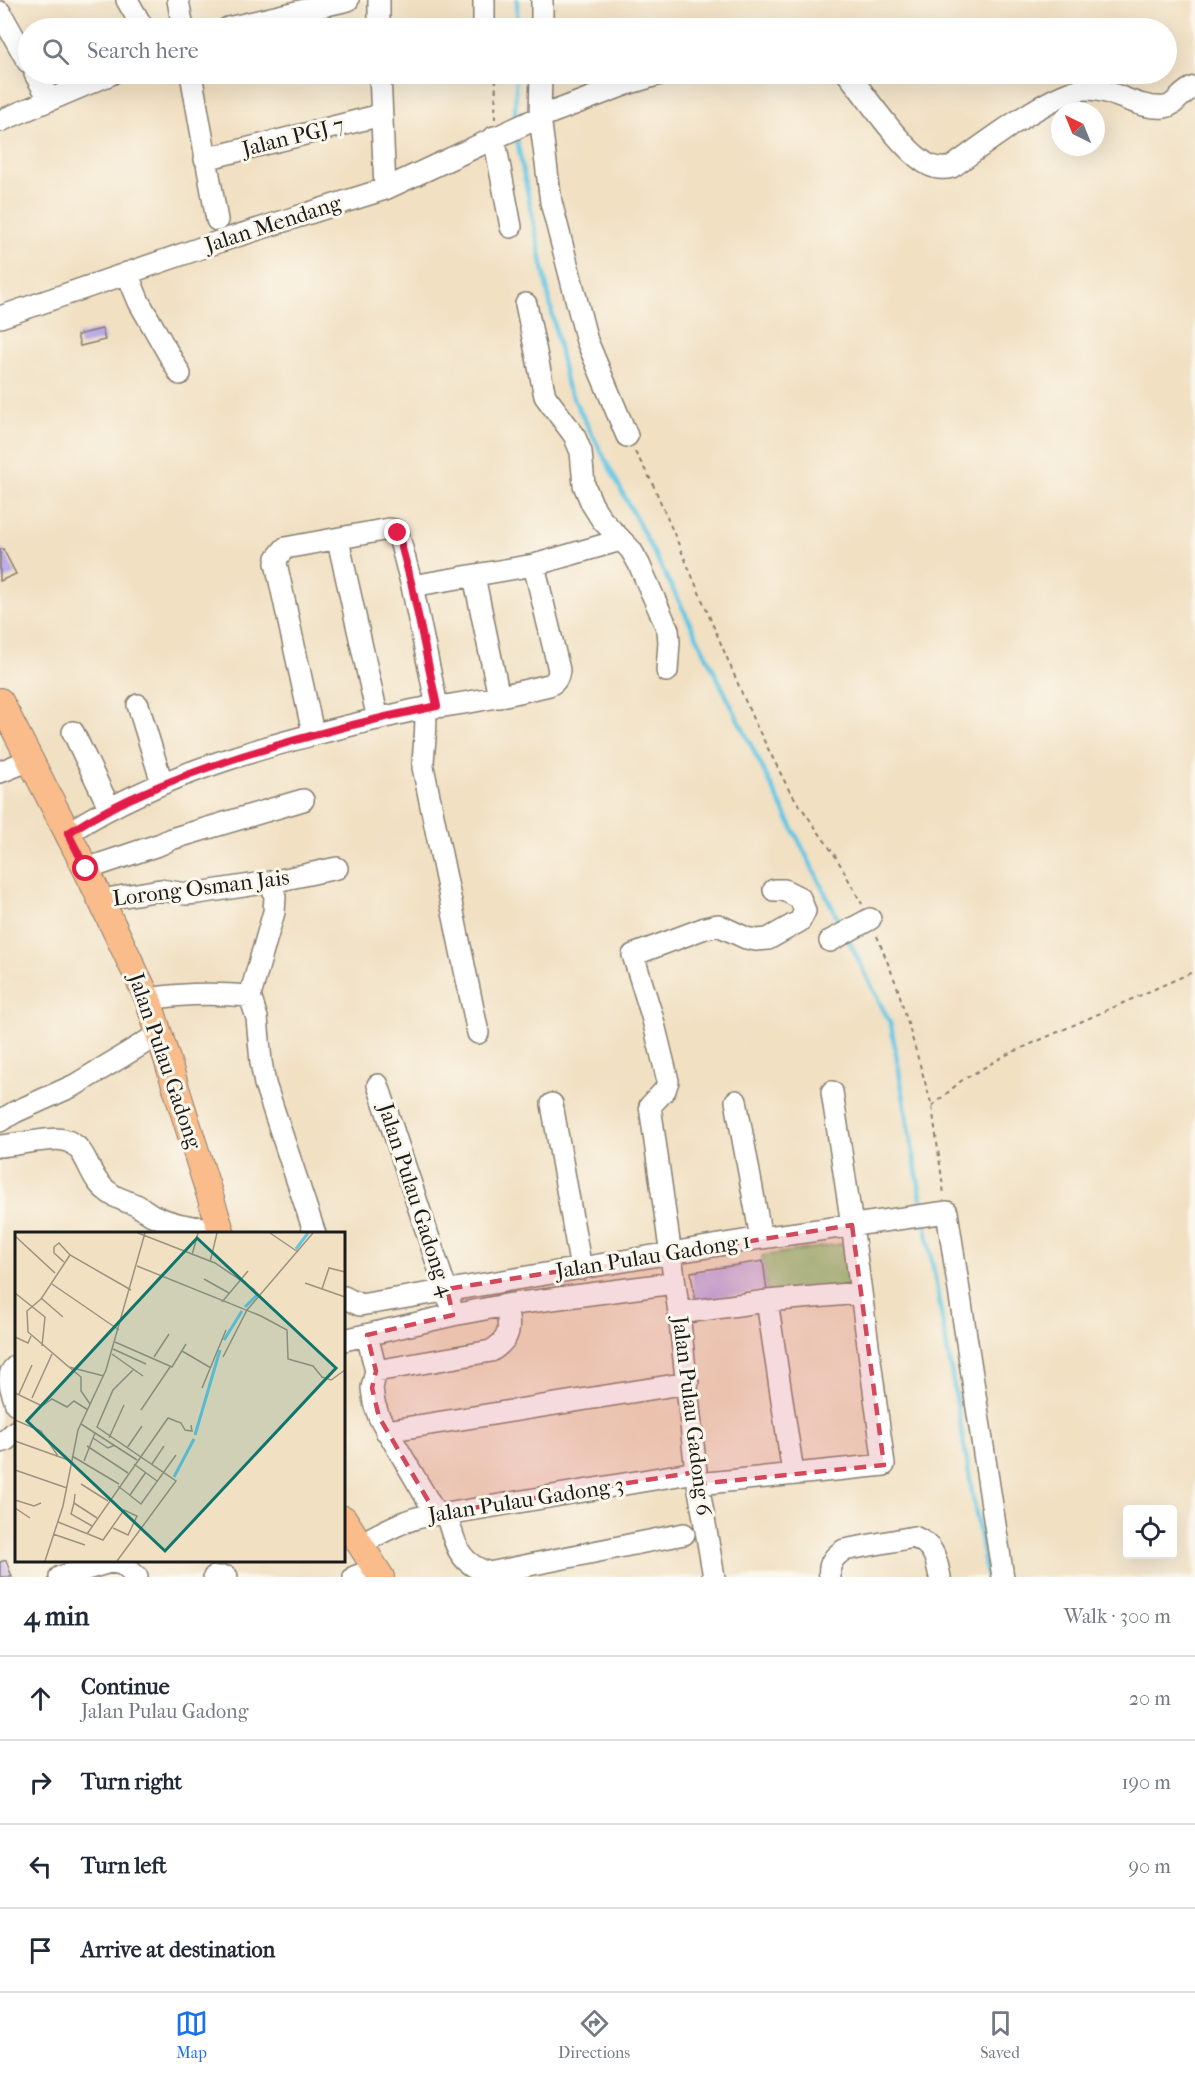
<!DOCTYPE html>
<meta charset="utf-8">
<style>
:root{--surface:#fff;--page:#f2f2f3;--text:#1f2937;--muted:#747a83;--line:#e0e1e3;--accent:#1a73e8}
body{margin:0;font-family:"IM FELL French Canon",serif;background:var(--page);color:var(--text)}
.controls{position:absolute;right:18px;bottom:18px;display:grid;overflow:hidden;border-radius:6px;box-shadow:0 6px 24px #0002}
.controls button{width:54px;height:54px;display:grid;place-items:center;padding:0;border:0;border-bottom:2px solid var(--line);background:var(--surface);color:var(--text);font:30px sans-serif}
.compass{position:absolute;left:1051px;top:102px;width:54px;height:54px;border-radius:50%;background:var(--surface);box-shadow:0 6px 24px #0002;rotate:317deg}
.stop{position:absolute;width:18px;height:18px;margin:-14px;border:4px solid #e11d48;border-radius:50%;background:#fff}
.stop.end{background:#e11d48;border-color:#fff;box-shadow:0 2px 6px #0008}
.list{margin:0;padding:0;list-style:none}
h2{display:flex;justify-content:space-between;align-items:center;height:78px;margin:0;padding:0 24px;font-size:26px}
h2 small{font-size:20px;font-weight:400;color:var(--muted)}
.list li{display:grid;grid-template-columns:39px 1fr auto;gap:18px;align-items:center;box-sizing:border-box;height:84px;padding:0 24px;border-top:2px solid var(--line)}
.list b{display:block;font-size:22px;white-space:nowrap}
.list p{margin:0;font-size:20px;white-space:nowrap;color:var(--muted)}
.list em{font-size:20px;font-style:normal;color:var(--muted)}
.icon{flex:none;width:33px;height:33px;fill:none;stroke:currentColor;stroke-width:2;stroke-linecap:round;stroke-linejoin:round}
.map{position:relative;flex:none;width:1195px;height:1577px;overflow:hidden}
.search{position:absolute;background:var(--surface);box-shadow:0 6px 24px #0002;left:18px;right:18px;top:18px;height:66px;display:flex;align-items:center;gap:15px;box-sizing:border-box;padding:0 21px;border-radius:33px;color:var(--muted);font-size:22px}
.sheet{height:414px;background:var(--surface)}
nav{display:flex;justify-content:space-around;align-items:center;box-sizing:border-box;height:84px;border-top:2px solid var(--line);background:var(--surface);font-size:16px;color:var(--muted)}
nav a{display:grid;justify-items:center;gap:3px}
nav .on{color:var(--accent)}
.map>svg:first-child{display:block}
.green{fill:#92c678;stroke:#57714a;stroke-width:1.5}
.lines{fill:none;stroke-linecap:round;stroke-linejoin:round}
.stream{stroke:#65c6e3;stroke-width:4.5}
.building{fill:#b9a9e7}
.minor-casing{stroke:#867e6f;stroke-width:24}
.major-casing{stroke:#867e6f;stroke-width:28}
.path{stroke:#867e6f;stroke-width:2;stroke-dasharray:4.5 4.5;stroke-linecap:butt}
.minor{stroke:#fff;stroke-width:21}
.major{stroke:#fabc8b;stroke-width:26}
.route{stroke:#e11d48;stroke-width:8}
.marked{fill:#d1495b;fill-opacity:0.2;stroke:#d1495b;stroke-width:4.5;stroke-dasharray:12 8;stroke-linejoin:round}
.labels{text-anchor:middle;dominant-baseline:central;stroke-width:6;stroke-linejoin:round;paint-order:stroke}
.street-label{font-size:22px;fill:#1c1c1c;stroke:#fbf7ec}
.inset-river{fill:none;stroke:#65c6e3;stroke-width:3}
.inset-road{fill:none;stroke:#9c9280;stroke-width:1.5}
.view{fill:#0f766e;fill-opacity:0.15;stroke:#0f766e;stroke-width:3}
.inset-edge{fill:none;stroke:#1c1c1c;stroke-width:3}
</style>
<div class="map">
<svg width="1195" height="1577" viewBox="0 0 1195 1577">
<rect width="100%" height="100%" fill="#fbf7ec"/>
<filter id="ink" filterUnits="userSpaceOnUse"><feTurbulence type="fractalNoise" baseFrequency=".0167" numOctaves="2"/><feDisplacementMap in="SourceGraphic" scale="12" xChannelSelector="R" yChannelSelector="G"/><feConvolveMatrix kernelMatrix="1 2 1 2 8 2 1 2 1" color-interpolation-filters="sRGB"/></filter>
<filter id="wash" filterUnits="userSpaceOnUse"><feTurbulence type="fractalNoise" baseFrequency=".008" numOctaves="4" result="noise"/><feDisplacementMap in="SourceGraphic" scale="24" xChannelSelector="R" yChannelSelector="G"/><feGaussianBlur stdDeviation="1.35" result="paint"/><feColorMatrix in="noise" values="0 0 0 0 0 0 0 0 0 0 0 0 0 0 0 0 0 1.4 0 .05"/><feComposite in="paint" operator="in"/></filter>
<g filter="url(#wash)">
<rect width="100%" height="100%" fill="#f1e0c2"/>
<!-- green -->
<path class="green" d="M846,1243L853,1286L768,1298L762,1256Z"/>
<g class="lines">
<!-- stream -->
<path class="stream" d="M517,28V0
M515,122L516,74
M516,136L567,386L680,603L842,927
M847,937L891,1025L923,1209
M925,1221L987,1577"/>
</g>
<g id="blocks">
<!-- building -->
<path class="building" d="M102,329L105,340L80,346L77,335Z
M3,549L16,574L0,581V550Z
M763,1261L767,1291L695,1301L691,1272Z
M6,1560L12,1577H0V1562Z"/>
</g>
</g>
<g filter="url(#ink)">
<use href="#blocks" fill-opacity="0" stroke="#867e6f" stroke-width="1.5"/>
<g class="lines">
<defs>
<path id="minor" d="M127,0L143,28
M178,0L183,28
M379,0V28
M0,12L28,62
M228,28L348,0
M484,28V0
M542,28V0
M35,74L50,100
M191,74L217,220
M380,74L385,189
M541,74L540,117L551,202L587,341L627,436
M848,74C867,97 904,153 929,165C937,169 944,169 952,167C982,146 1050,93 1084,89C1111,87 1137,110 1165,107C1177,105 1180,92 1195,87
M0,121L111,74
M494,137L511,227
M205,159L381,115
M127,273L139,302L180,374
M526,304L545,396L574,435L581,452L584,485L592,504L602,520L631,550L639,564L668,630L669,642L667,671
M0,317L221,241L385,189L540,117L627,84L660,74
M338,540L378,719
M474,576L499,697
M412,586L534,565L621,540
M138,705L162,783
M425,708C428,730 423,746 423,767L478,1033
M73,732L109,807
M313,733L276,563L277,558L285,548L389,529L395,530L398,533L412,586L437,706
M0,772L30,760
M68,833C171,766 296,738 415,710C427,708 439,707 451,705C484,700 516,693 549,685C556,682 558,678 559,670L534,565
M86,869L161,844L171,839L303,800
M271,882L275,897L274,912L250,996L257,1018L261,1062L265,1084L315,1234
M101,900L160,890L186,894L198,893L271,882L337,868
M830,941L870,919
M148,999C183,993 215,993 250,996
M378,1085L450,1302
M736,1101L761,1238
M552,1104L581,1269
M0,1121L15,1112L75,1085L159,1034
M0,1146C16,1145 51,1137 64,1140C85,1145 87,1168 98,1182C109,1196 121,1199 136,1205C142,1208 147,1212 152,1215C174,1225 196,1230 220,1227
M344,1297L360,1305L761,1238L947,1212L1003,1577
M767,1301L793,1473
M679,1313L767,1301L860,1293
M367,1335L376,1371L372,1388L374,1403L379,1417L436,1514
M344,1340L453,1315L506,1305L674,1283
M16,1366C4,1376 12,1390 16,1404
M376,1371L491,1351C512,1338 510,1328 506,1305
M386,1431L688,1383
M0,1442L6,1440L16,1431
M698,1484L884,1465L852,1225L832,1092
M446,1514C456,1544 456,1562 489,1573L684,1534
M360,1544C386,1530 415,1513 446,1514L696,1472
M60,1577L110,1562L122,1564L137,1577
M214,1577H227
M354,1577L375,1569
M714,1577L696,1472L679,1313L650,1106L665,1090L668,1081L652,1016L633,955L705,928L718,925L746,938L756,940L768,939L800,921L805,911L800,898L784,890H774
M830,1577C828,1564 833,1557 844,1550L914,1537C934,1545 936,1558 940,1577"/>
<path id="major" d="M0,701L86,869L148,999L222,1234
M344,1519L381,1577"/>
</defs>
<!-- minor casing -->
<use href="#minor" class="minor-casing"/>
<!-- major casing -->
<use href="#major" class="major-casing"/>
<!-- path -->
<path class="path" d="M495,119L496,74
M635,452L652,482L753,719L789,790L836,857L862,904
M877,936L897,986L932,1106L944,1194
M932,1106L961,1081L1004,1056L1195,971"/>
<!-- minor -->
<use href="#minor" class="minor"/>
<!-- major -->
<use href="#major" class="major"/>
</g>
</g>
<g class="lines" filter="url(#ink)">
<!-- route -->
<path class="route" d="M86,869L68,833C122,798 181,776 242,756C306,736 371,719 437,706L412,586L398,533"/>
</g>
<!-- marked area -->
<path class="marked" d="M852,1225L884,1465L698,1484L696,1472L436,1514L379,1417L372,1388L376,1371L367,1335L453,1315L447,1289Z"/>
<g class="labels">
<!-- street labels -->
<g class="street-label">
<text transform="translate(293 137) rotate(-14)">Jalan PGJ 7</text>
<text transform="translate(273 224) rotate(-18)">Jalan Mendang</text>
<text transform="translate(201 888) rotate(-7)">Lorong Osman Jais</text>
<text transform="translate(165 1061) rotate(71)">Jalan Pulau Gadong</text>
<text transform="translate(416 1200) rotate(72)">Jalan Pulau Gadong 4</text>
<text transform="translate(653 1256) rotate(-9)">Jalan Pulau Gadong 1</text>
<text transform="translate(692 1416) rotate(83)">Jalan Pulau Gadong 6</text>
<text transform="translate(526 1500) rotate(-9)">Jalan Pulau Gadong 3</text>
</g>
</g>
<!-- overview -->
<g transform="translate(15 1232)">
<rect width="330" height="330" fill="#f1e0c2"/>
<path class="inset-river" d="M281,17L293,1M230,75L243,62M209,108L227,79M180,203L205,118M159,245L179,207"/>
<path class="inset-road" d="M123,1L200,31L240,58M255,1L283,20M0,4L40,41M55,23L26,67L12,79L13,100L54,135L89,144M177,23L183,1M49,30L39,21V15L44,11L55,23L116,58M195,30L202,1M122,34L246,84L272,98L273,127L298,134L307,145L316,148L330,138M189,47L214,61M290,51L330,65M37,52L104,98M307,57L314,36L330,40M0,61L30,85L27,114M26,66L48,85M207,70L233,39M0,105L13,111L16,104M100,110L157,135L171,112M98,117L131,132M167,119L196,136M97,122L128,144M139,125L154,102M208,125L232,78L298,1M54,135L66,145V159L75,172M187,156L211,98M0,161L27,174L37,167L52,175L59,169L73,178M4,162L17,133M17,166L37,122M126,178L155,135M0,188L26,199L43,224M66,192L122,228M78,206L93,216L100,213M94,206L109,173M0,209L56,229M72,214L113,241M112,216L127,194M57,224L104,252M69,229L80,201M119,232L142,249M137,232L149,214M0,238L52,256M66,252L93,269M103,254L126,272L161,223M60,262L59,271L82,286M115,263L131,240M0,268L19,274L26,271M59,271L56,282L77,294M0,276L15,286M43,290L88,308L109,278L122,284L113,303L98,296M38,302L70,313M72,302L153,186L166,191L170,198L177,199L176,193M30,329L48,274L63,198L91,138L130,1M102,329L161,249L82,195L98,158L118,138"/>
<path class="view" d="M182,6L321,136L150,319L12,189Z"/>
<rect width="330" height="330" class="inset-edge"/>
</g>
</svg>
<div class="controls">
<button><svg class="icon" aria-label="locate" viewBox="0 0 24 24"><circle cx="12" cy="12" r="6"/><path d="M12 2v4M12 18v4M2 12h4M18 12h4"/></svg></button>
</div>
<svg class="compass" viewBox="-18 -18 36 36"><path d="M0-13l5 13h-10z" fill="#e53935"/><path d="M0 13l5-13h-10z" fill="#747a83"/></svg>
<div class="stop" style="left:86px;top:869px"></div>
<div class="stop end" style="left:398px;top:533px"></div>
<div class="search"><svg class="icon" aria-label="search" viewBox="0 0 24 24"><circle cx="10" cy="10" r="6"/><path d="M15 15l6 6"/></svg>Search here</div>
</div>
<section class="sheet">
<h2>4 min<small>Walk · 300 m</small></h2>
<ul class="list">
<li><svg class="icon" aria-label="ahead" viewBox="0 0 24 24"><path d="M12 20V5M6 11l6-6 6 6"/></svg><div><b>Continue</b><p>Jalan Pulau Gadong</p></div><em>20 m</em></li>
<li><svg class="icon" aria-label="right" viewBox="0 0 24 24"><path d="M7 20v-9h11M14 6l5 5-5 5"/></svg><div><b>Turn right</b></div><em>190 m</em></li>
<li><svg class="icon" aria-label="left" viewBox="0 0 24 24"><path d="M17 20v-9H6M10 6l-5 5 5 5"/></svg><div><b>Turn left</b></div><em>90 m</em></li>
<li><svg class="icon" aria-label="arrive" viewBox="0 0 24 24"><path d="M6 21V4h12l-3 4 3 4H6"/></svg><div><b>Arrive at destination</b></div></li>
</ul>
</section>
<nav>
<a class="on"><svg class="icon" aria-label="map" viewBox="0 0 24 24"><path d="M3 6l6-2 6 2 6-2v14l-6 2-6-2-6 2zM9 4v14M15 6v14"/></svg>Map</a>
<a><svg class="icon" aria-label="directions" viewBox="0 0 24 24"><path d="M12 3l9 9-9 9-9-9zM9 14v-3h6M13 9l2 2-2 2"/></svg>Directions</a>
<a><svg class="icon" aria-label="saved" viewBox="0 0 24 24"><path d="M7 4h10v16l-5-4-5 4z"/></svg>Saved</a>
</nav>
